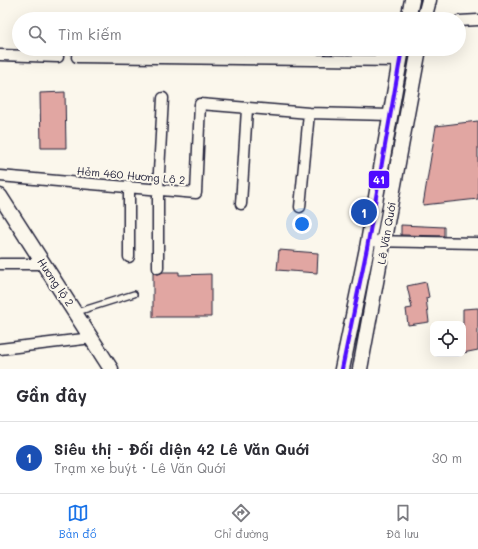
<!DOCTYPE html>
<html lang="vi">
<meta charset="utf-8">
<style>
:root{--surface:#fff;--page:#f2f2f3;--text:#2b2b33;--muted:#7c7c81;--line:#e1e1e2;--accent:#1a73e8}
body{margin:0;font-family:Mali,sans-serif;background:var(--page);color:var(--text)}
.controls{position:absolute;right:12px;bottom:12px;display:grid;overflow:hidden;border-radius:8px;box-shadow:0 4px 16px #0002}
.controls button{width:36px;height:36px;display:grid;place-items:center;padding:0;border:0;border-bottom:1px solid var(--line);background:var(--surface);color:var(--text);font:20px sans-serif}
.you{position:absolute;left:302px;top:224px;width:14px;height:14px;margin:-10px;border:3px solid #fff;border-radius:50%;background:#1a73e8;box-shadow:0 0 0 6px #1a73e833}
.badge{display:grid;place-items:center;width:26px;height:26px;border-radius:50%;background:var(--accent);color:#fff;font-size:13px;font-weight:700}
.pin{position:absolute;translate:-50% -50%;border:2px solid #fff;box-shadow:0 1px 4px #0006}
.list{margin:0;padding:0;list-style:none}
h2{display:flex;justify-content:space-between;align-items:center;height:52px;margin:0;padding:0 16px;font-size:17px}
h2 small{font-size:13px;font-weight:400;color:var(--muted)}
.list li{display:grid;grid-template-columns:26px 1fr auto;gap:12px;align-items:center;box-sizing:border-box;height:72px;padding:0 16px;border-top:1px solid var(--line)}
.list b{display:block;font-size:15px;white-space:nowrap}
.list p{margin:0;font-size:13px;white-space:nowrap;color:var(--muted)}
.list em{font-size:13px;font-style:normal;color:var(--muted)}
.icon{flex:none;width:22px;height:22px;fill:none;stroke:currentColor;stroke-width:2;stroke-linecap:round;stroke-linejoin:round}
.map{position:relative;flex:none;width:478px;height:369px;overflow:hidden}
.search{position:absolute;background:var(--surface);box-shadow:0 4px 16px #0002;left:12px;right:12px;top:12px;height:44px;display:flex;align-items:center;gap:10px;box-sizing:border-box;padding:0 14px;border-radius:22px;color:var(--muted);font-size:15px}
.sheet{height:124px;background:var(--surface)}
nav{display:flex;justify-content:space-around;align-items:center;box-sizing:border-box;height:56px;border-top:1px solid var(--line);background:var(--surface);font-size:11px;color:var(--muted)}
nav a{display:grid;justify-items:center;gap:2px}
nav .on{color:var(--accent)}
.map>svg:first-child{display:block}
.building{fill:#e1a6a2;stroke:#22223b}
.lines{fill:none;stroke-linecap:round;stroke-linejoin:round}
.lane-casing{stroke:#22223b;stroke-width:8}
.street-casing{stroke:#22223b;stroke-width:13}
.secondary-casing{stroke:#22223b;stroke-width:17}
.lane{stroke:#fbf7ec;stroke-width:5}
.street{stroke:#fbf7ec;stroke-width:10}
.secondary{stroke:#fbf7ec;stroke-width:14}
.bus-1-casing{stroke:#fbf7ec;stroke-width:7}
.bus-1{stroke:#4f0aff;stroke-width:4}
.labels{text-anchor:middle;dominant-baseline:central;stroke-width:4;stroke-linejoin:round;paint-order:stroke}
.street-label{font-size:11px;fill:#22223b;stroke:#fbf7ec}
.line-badge{stroke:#fbf7ec;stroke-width:1.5}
.badge-label{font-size:11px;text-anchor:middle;font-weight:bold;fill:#fff}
</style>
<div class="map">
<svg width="478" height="369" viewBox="0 0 478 369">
<rect width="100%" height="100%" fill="#fbf7ec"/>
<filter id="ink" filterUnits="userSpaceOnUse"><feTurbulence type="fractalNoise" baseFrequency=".025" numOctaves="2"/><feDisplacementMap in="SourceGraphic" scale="8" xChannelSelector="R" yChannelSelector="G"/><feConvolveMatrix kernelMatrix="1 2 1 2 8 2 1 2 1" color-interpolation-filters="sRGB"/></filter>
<g filter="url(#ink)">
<!-- building -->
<path class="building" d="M65,92L66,148H41L40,93Z
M478,121V199L423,205L436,126Z
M401,225L444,227V236L401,235Z
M279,250L318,253L317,273L277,270Z
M153,272L158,274L163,272H179V275L211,274V317H153Z
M426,282L429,297L426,298L429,322L408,325L406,309L412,308L407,286Z
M478,308V350L463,353V309Z"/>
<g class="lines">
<defs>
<path id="lane" d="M77,312L134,294"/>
<path id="street" d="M459,21L478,20
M0,55L58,57
M77,57L400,61
M0,176L196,193L200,104L309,113L390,115
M129,187V257
M241,204L247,109
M300,207L309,113
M368,241L478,243
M0,264H44
M158,268V190L163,98
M0,349L92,338"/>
<path id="secondary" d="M408,19L412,0
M424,19L429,0
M0,196L111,369
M342,369L367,248L402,49
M360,369L419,49"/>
</defs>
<!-- lane casing -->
<use href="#lane" class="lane-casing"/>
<!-- street casing -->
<use href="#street" class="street-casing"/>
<!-- secondary casing -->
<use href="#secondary" class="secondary-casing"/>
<!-- lane -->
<use href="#lane" class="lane"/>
<!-- street -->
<use href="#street" class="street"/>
<!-- secondary -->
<use href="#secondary" class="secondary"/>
<defs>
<path id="bus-1" d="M342,369L367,248L402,49"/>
</defs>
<!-- bus-1 casing -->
<use href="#bus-1" class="bus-1-casing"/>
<!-- bus-1 -->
<use href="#bus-1" class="bus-1"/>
</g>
</g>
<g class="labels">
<!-- street labels -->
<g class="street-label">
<text transform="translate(131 175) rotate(5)">Hẻm 460 Hương Lộ 2</text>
<text transform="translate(386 233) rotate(-80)">Lê Văn Quới</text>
<text transform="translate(56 282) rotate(56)">Hương lộ 2</text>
</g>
</g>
<rect class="line-badge" x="368" y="170" width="22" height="19" rx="4" fill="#4f0aff"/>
<g class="badge-label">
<text x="379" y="184">41</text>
</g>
</svg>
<div class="controls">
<button><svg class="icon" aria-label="locate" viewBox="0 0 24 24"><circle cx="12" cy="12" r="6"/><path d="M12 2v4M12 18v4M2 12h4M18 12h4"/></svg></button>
</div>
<div class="you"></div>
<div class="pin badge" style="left:364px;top:212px;background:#1a4fb4">1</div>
<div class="search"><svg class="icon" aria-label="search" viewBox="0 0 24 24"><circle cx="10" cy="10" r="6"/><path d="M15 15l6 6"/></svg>Tìm kiếm</div>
</div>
<section class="sheet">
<h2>Gần đây<small></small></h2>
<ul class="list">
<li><span class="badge" style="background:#1a4fb4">1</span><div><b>Siêu thị - Đối diện 42 Lê Văn Quới</b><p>Trạm xe buýt · Lê Văn Quới</p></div><em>30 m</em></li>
</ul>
</section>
<nav>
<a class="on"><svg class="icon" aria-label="map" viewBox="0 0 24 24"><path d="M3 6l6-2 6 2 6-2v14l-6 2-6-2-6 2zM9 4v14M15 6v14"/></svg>Bản đồ</a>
<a><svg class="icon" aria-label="directions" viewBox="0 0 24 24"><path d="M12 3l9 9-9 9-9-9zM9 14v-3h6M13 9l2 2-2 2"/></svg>Chỉ đường</a>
<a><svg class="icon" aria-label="saved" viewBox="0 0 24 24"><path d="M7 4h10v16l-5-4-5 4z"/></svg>Đã lưu</a>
</nav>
